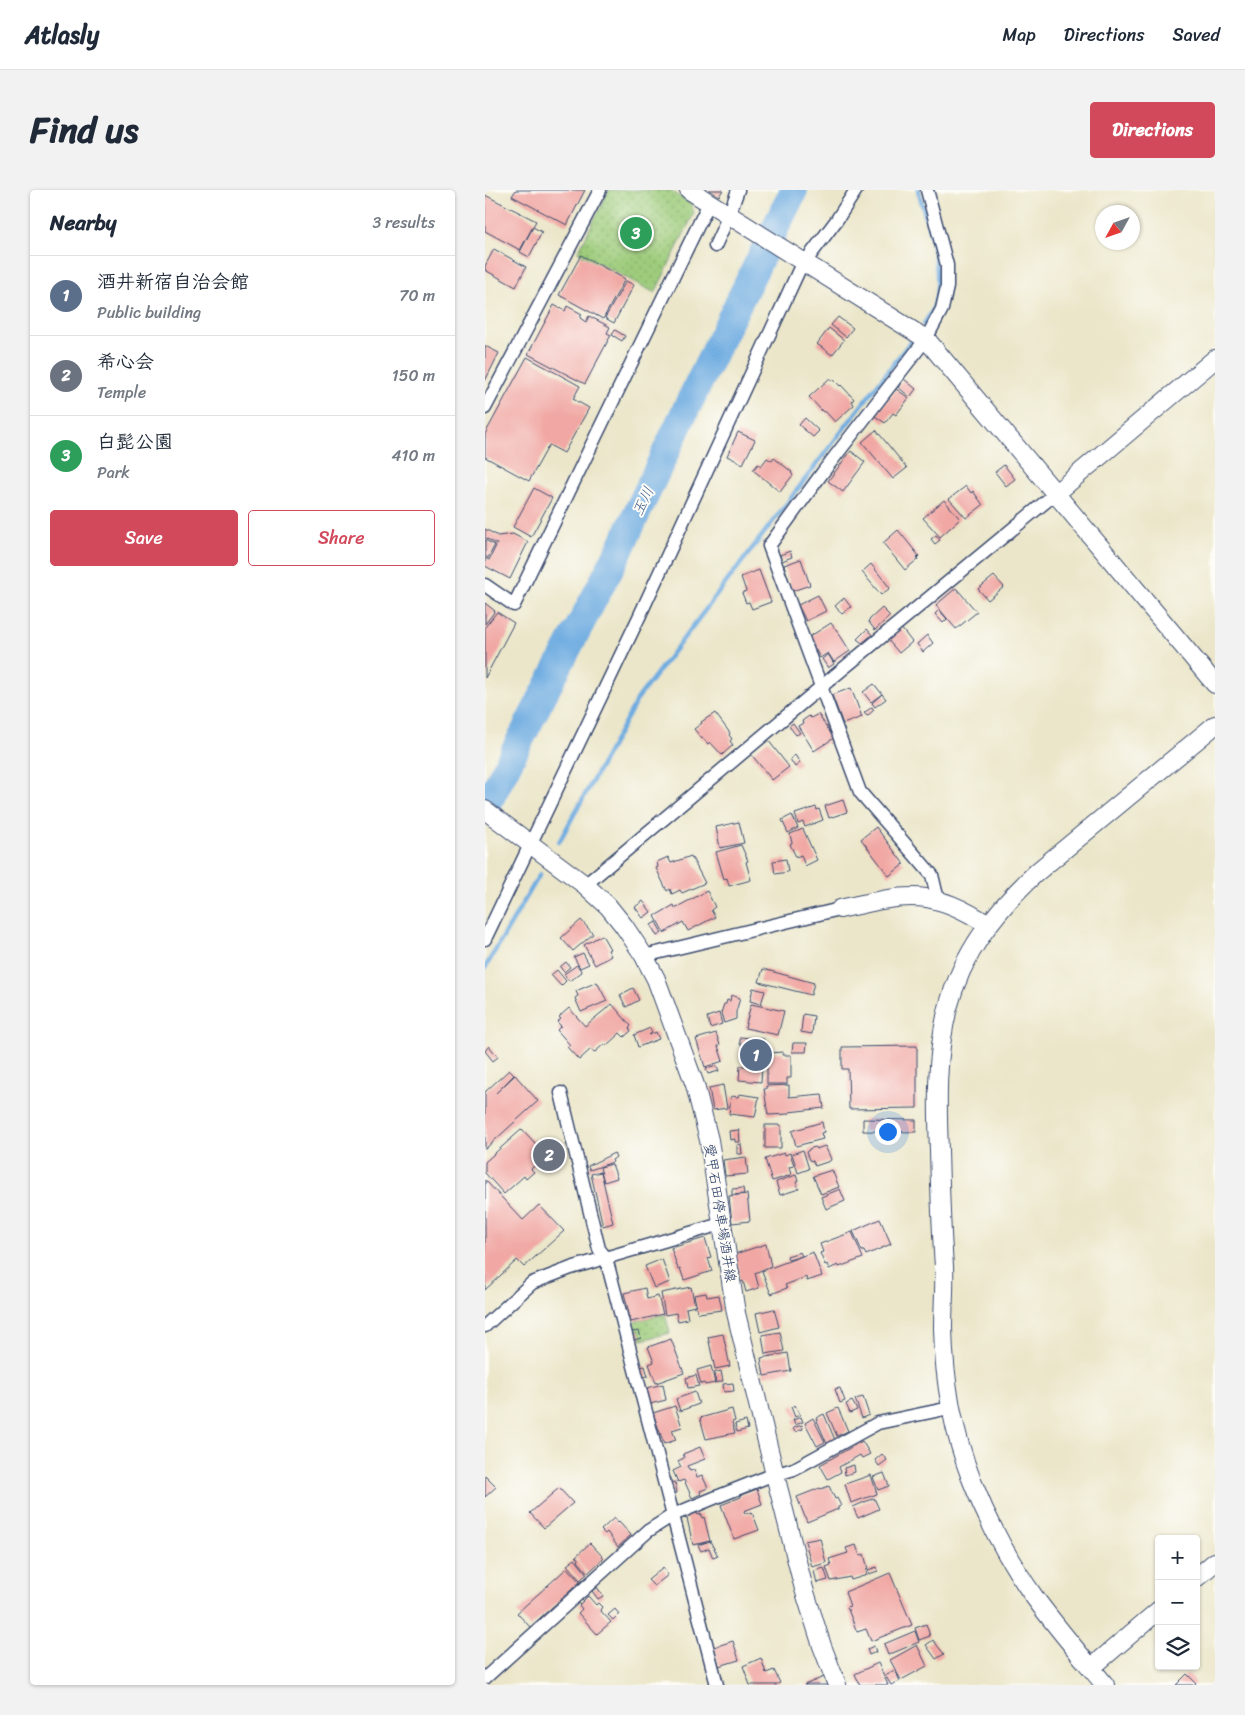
<!DOCTYPE html>
<meta charset="utf-8">
<style>
:root{--surface:#fff;--page:#f2f2f3;--text:#1f2937;--muted:#747a83;--line:#e0e1e3;--accent:#d1495b}
body{margin:0;font-family:Sriracha,"Klee One",sans-serif;background:var(--page);color:var(--text)}
.controls{position:absolute;right:15px;bottom:15px;display:grid;overflow:hidden;border-radius:5px;box-shadow:0 1px 4px #0004}
.controls button{width:45px;height:45px;display:grid;place-items:center;padding:0;border:0;border-bottom:1px solid var(--line);background:var(--surface);color:var(--text);font:25px sans-serif}
.compass{position:absolute;left:610px;top:15px;width:45px;height:45px;border-radius:50%;background:var(--surface);box-shadow:0 1px 4px #0004;rotate:230deg}
.you{position:absolute;left:402px;top:941px;width:18px;height:18px;margin:-12px;border:4px solid #fff;border-radius:50%;background:#1a73e8;box-shadow:0 0 0 8px #1a73e833}
.badge{display:grid;place-items:center;width:32px;height:32px;border-radius:50%;background:var(--accent);color:#fff;font-size:16px;font-weight:700}
.pin{position:absolute;translate:-50% -50%;border:2px solid #fff;box-shadow:0 1px 5px #0006}
.list{margin:0;padding:0;list-style:none}
h2{display:flex;justify-content:space-between;align-items:center;height:65px;margin:0;padding:0 20px;font-size:21px}
h2 small{font-size:16px;font-weight:400;color:var(--muted)}
.list li{display:grid;grid-template-columns:32px 1fr auto;gap:15px;align-items:center;box-sizing:border-box;height:80px;padding:0 20px;border-top:1px solid var(--line)}
.list b{display:block;font-size:19px;white-space:nowrap}
.list p{margin:0;font-size:16px;white-space:nowrap;color:var(--muted)}
.list em{font-size:16px;font-style:normal;color:var(--muted)}
.actions{display:flex;gap:10px;padding:15px 20px}
.actions a{flex:1;padding:11px 0;border:1px solid var(--accent);border-radius:5px;text-align:center;font-size:18px;color:var(--accent)}
.actions .main{background:var(--accent);color:#fff}
.icon{flex:none;width:28px;height:28px;fill:none;stroke:currentColor;stroke-width:2;stroke-linecap:round;stroke-linejoin:round}
.map{position:relative;flex:none;width:730px;height:1495px;overflow:hidden;border-radius:5px}
header{display:flex;align-items:center;gap:30px;box-sizing:border-box;height:70px;padding:0 25px;background:var(--surface);border-bottom:1px solid var(--line)}
header strong{font-size:24px}
nav{display:flex;gap:28px;margin-inline-start:auto;font-size:18px}
.intro{display:flex;align-items:center;justify-content:space-between;box-sizing:border-box;height:120px;padding:0 30px}
h1{margin:0;font-size:35px}
.button{padding:12px 22px;border-radius:5px;background:var(--accent);color:#fff;font-size:18px;font-weight:700}
main{display:flex;gap:30px;padding:0 30px}
aside{flex:1;background:var(--surface);border-radius:5px;box-shadow:0 1px 4px #0004}
.map>svg:first-child{display:block}
.green{fill:url(#green-dots);stroke:#5c7e6c}
.lines{fill:none;stroke-linecap:round;stroke-linejoin:round}
.stream{stroke:#6eace1;stroke-width:4.5}
.river{stroke:#6eace1;stroke-width:28}
.building{fill:#f1a8a4}
.street-casing{stroke:#3a4a6e;stroke-width:15}
.secondary-casing{stroke:#3a4a6e;stroke-width:20}
.street{stroke:#fff;stroke-width:12}
.secondary{stroke:#fff;stroke-width:18}
.labels{text-anchor:middle;dominant-baseline:central;stroke-width:4;stroke-linejoin:round;paint-order:stroke}
.street-label{font-size:14px;fill:#1b2f5e;stroke:#fdfcf7}
.water-label{font-size:15px;font-style:italic;fill:#385b8c;stroke:#fdfcf7}
</style>
<header>
<strong>Atlasly</strong>
<nav><a>Map</a><a>Directions</a><a>Saved</a></nav>
</header>
<div class="intro"><h1>Find us</h1><a class="button">Directions</a></div>
<main>
<aside>
<h2>Nearby<small>3 results</small></h2>
<ul class="list">
<li><span class="badge" style="background:#5c6f8a">1</span><div><b>酒井新宿自治会館</b><p>Public building</p></div><em>70 m</em></li>
<li><span class="badge" style="background:#6b7280">2</span><div><b>希心会</b><p>Temple</p></div><em>150 m</em></li>
<li><span class="badge" style="background:#2e9e5b">3</span><div><b>白髭公園</b><p>Park</p></div><em>410 m</em></li>
</ul>
<div class="actions"><a class="main">Save</a><a>Share</a></div>
</aside>
<div class="map">
<svg width="730" height="1495" viewBox="0 0 730 1495">
<defs>
<pattern id="green-dots" width="8" height="8" patternUnits="userSpaceOnUse" patternTransform="scale(1.25)"><rect width="8" height="8" fill="#9ecc7b"/><path d="M2 2h.1M6 6h.1" fill="none" stroke="#80a668" stroke-width="1.8" stroke-linecap="round"/></pattern>
</defs>
<rect width="100%" height="100%" fill="#fdfcf7"/>
<filter id="ink" filterUnits="userSpaceOnUse"><feTurbulence type="fractalNoise" baseFrequency=".02" numOctaves="2"/><feDisplacementMap in="SourceGraphic" scale="10" xChannelSelector="R" yChannelSelector="G"/><feConvolveMatrix kernelMatrix="1 2 1 2 8 2 1 2 1" color-interpolation-filters="sRGB"/></filter>
<filter id="wash" filterUnits="userSpaceOnUse"><feTurbulence type="fractalNoise" baseFrequency=".0096" numOctaves="4" result="noise"/><feDisplacementMap in="SourceGraphic" scale="20" xChannelSelector="R" yChannelSelector="G"/><feGaussianBlur stdDeviation="1.12" result="paint"/><feColorMatrix in="noise" values="0 0 0 0 0 0 0 0 0 0 0 0 0 0 0 0 0 1.4 0 .05"/><feComposite in="paint" operator="in"/></filter>
<g filter="url(#wash)">
<rect width="100%" height="100%" fill="#ebe6c9"/>
<!-- green -->
<path class="green" d="M124,0H185L206,14L209,23L170,103L93,62Z
M180,1124L185,1143L156,1150L154,1140L144,1142L142,1133Z"/>
<g class="lines">
<!-- stream -->
<path class="stream" d="M433,0C442,32 462,89 447,121C445,125 442,129 439,134
M74,652L153,508L425,152
M0,778L55,684"/>
<!-- river -->
<path class="river" d="M0,619L54,513L135,359L200,221L309,0"/>
</g>
<g id="blocks">
<!-- building -->
<path class="building" d="M31,0H100L82,35L27,6Z
M224,0H238L234,6Z
M0,5L51,31L35,60L0,41Z
M48,37L57,42L44,67L35,62Z
M9,59L41,77L31,97L0,80V76Z
M96,65L140,89L118,129L74,105Z
M141,91L149,95L129,133L120,128Z
M69,115L80,121L82,116L97,124L95,128L101,132L104,126L125,137L122,143L126,145L100,194L43,164Z
M353,127L368,138L361,147L346,135Z
M344,138L359,150L347,165L332,154Z
M130,140L140,146L137,151L127,145Z
M0,156L14,163L0,191Z
M42,167L95,196L88,209L104,218L79,263L64,255L44,291L0,267V244Z
M345,188L347,191L348,189L355,196L356,195L369,209L367,211L369,215L350,232L340,221L338,222L324,207Z
M419,189L431,199L425,207L413,197Z
M411,199L424,208L411,225L408,223L400,233L390,226Z
M320,228L334,241L328,247L314,235Z
M391,240L422,278L408,289L377,252Z
M253,242L270,250L258,274L242,266Z
M366,261L380,272L358,302L343,291Z
M282,268L287,271L289,268L307,282L306,283L308,285L295,302L268,280L273,274L276,276Z
M519,275L530,289L521,296L510,282Z
M481,296L486,303L488,301L498,315L481,328L464,309Z
M49,298L67,308L46,347L28,337Z
M459,310L475,329L455,347L438,328Z
M0,339L13,346L28,344L43,352L25,389L0,376V368L4,370L12,354L0,348Z
M413,340L434,366L432,368L433,369L420,380L398,353Z
M451,345L455,350L450,354L446,349Z
M0,350L10,355L3,368L0,366Z
M305,361L307,367L297,371L295,365Z
M316,369L325,395L307,401L299,375Z
M386,374L405,398L396,405L377,382Z
M274,380L286,412L267,419L264,412L261,413L257,403L261,401L256,387Z
M509,386L519,397L503,410L493,399Z
M471,398L492,422L471,439L451,415Z
M333,405L341,421L321,431L313,415Z
M359,408L366,417L357,424L350,416Z
M0,413L10,421L0,434Z
M397,418L405,426L390,440L383,431Z
M454,420L462,429L458,433L450,424Z
M12,422L29,433L0,488V437Z
M346,433L350,439H351L365,461L349,472L343,463L335,468L324,447Z
M416,438L427,452L414,463L403,450Z
M382,439L387,445L377,453L372,449Z
M442,445L448,453L438,462L432,454Z
M343,464L349,474L343,478L337,469Z
M389,494L397,504L386,512L378,502Z
M366,498L377,527L358,534L347,505Z
M397,504L401,509L390,517L387,513Z
M387,517L389,520L382,526L379,523Z
M230,523L245,543L244,545L247,549L245,551L248,555L237,565L225,552L223,554L218,548L217,549L209,539L217,533L216,532Z
M333,524L349,548L329,561L313,536L318,533L317,531L324,526L326,528Z
M308,533L315,543L311,545L304,536Z
M283,550L304,577L287,590L266,564Z
M310,565L315,573L310,577L305,569Z
M358,610L362,622L344,628L340,616Z
M331,617L332,620L334,619L338,630L320,637L318,632L313,634L310,624Z
M307,625L313,638L303,643L297,630Z
M254,632L259,653L235,658L231,637Z
M391,637L419,674L404,686L376,649Z
M318,639L332,670L320,676L316,665L311,667L305,654L307,653L305,644Z
M256,655L263,671L261,672L266,690L244,696L242,688L239,689L231,662Z
M206,666L220,693L197,703L195,700L187,704L185,699L182,701L171,678L173,677L172,672L183,667L186,673Z
M301,669L303,682L290,684L288,671Z
M222,701L230,717L226,720L230,727L203,741L198,732L179,743L170,726L189,715L190,718Z
M158,711L166,722L158,728L150,717Z
M96,730L108,744L88,761L76,748Z
M171,732L177,743L172,746L166,735Z
M117,745L125,759L123,760L126,766L110,775L99,755Z
M98,763L104,774L95,778L89,767Z
M81,772L85,777L79,782L75,777Z
M92,775L97,782L84,791L79,784Z
M278,779L329,793L326,805L274,792Z
M72,780L81,791L76,796L66,785Z
M112,792L122,811L96,822L90,808L93,806L91,801Z
M148,798L154,810L141,817L135,805Z
M268,798L280,801L276,814L265,811Z
M246,805L255,808L251,822V829L239,833L236,823L239,814H241L242,810L245,811Z
M127,814L146,836L144,838L146,841L139,847L135,843L121,856L119,854L109,863L106,859L94,870L82,857L85,855L72,840L76,836L72,832L76,829L74,827L84,818L100,836Z
M266,814L299,821L293,845L260,838Z
M234,823L237,834L225,838L222,827Z
M318,824L329,826L327,844L316,842Z
M165,838L167,843L164,845L171,842L174,849L153,857L149,845Z
M231,843L235,855L233,856L238,871L220,877L211,849Z
M255,847L279,849L276,892L254,890L255,876H263L264,855L255,854Z
M308,853H322L321,862H307Z
M4,856L13,867L8,871L0,861Z
M432,856V918L364,919L363,879H357V857Z
M298,862V865H306V888H302V894H282V869H284V863Z
M232,876L234,881L223,884L221,879Z
M24,880L29,885L11,903L30,885L53,911L0,959V902Z
M238,895L242,918L228,920L224,898Z
M304,895V907L337,904L339,918L304,922V924L283,925L279,899H281V896Z
M254,904L274,907L270,927L244,924L246,906L253,907Z
M378,929L431,930V942L378,941Z
M337,932L339,942L336,943L338,949L311,956L307,941Z
M280,935H296V958H280Z
M37,939L61,965L46,979L49,982L41,989L39,986L19,1004L0,983V972Z
M254,940L255,952H250V949L245,950L244,941Z
M256,954L257,964H252V955Z
M340,956L346,969L345,971L330,976L328,971L324,970L321,962L324,960V959L330,957L331,959Z
M318,960L324,979L313,983L307,964Z
M129,963L131,967L127,970L128,972L105,980L103,976Z
M299,963L300,965L305,963L309,976L304,977L306,985L287,991L280,969Z
M261,967L263,984L240,986L238,970Z
M127,974L132,988L119,992L115,977Z
M347,980L354,997L336,1004L328,986Z
M116,982L128,1033L118,1036L106,984Z
M311,985L313,991L311,992L314,999L295,1005L291,992Z
M0,990L38,1030L54,1015L79,1041L39,1077L32,1070L0,1100Z
M258,998L259,1004L247,1005V999Z
M355,999L360,1011L341,1019L336,1007Z
M262,1004L265,1031L247,1033L244,1006Z
M395,1029L406,1054L381,1065L379,1061H377L368,1041Z
M367,1042L378,1068L354,1077L353,1075L344,1079L342,1074L340,1075L335,1063L338,1062L335,1054Z
M220,1048L226,1067L223,1068L227,1081L199,1090L195,1078L193,1079L186,1058Z
M281,1054L286,1076L270,1083L274,1098L261,1102L258,1091L255,1092L253,1085L255,1084L250,1064Z
M315,1062L317,1066L303,1070L302,1066Z
M328,1062L337,1086L322,1091L321,1087L300,1095L302,1098L286,1104L277,1081Z
M177,1069L185,1092L169,1098L160,1076Z
M206,1097L210,1116L201,1118L203,1129L193,1131L191,1123L180,1125L176,1103Z
M160,1098L162,1109L173,1106L178,1124L146,1132L139,1103Z
M221,1103L222,1107L234,1105L237,1120L213,1123L209,1105Z
M289,1119L294,1137L275,1142L271,1123Z
M154,1141L156,1148L149,1150L147,1142Z
M295,1142L299,1161L280,1164L277,1145Z
M238,1144L245,1176L230,1179L223,1147Z
M186,1149L199,1183L171,1193L164,1174L169,1172L163,1157Z
M303,1163L306,1181L279,1186L276,1168Z
M160,1176L163,1186L158,1187L155,1177Z
M226,1176L230,1193L220,1195L219,1193L216,1194L212,1180Z
M236,1181L238,1191L231,1193L229,1183Z
M211,1185L214,1196L203,1198L201,1188Z
M248,1193L249,1201L239,1202L238,1194Z
M178,1194L181,1210L165,1214L162,1198Z
M355,1198L360,1211L355,1213L350,1199Z
M210,1202L214,1214L195,1221L191,1209Z
M378,1207L384,1225L377,1228L370,1209Z
M367,1211L372,1220L365,1223L361,1214Z
M310,1215L315,1225L310,1227L306,1217Z
M190,1216L197,1237L187,1240L191,1250L179,1254L168,1223Z
M353,1218L363,1241L352,1246L342,1223Z
M247,1219L250,1231L247,1232L250,1243L221,1249L215,1228Z
M339,1224L350,1250L342,1254L331,1228Z
M316,1227L318,1232L310,1235L308,1230Z
M328,1228L340,1252L332,1256L320,1233Z
M261,1231L263,1239L252,1242L250,1234Z
M317,1235L318,1239L310,1242L308,1238Z
M377,1251L385,1264L377,1268L375,1265L354,1277L356,1282L343,1289L335,1275Z
M215,1257L220,1269L202,1276L205,1281L209,1280L212,1287L217,1285L223,1298L215,1301L216,1304L207,1308L199,1290L193,1292L188,1281L196,1277L193,1271L199,1268L198,1264Z
M397,1264L402,1270L394,1276L390,1270Z
M369,1275L370,1282L360,1285L359,1278Z
M399,1283L404,1296L393,1300L388,1287Z
M386,1285L392,1304L366,1313L360,1294Z
M0,1286L11,1297L0,1307Z
M190,1292L192,1303L187,1304L184,1293Z
M344,1296L350,1309L352,1308L356,1316L353,1317V1319L322,1332L312,1307L335,1298L336,1299Z
M74,1298L88,1313L59,1338L45,1323Z
M272,1299L277,1314L259,1321L260,1324L267,1322L274,1340L249,1349L236,1315L256,1307V1305Z
M389,1308L394,1319L373,1328L368,1317Z
M212,1323L213,1325L217,1324V1328L219,1327L225,1351L208,1355L202,1328L200,1329L199,1326Z
M129,1328L133,1333L134,1332L146,1345L133,1357L122,1342L120,1344L116,1340Z
M335,1348L341,1373L327,1377L320,1351Z
M225,1351L233,1366L228,1368L224,1358L216,1361L213,1355Z
M105,1353L119,1368L103,1383L93,1371L94,1370L91,1366Z
M371,1355L375,1366L379,1364L383,1379L381,1380L382,1385L366,1390L365,1387L346,1391L341,1377L346,1375L344,1369L363,1363L361,1358Z
M90,1369L102,1384L95,1390L82,1375Z
M392,1377L393,1381L384,1384L383,1380Z
M82,1378L95,1392L45,1437L32,1423Z
M178,1378L183,1385L169,1396L163,1390Z
M339,1378L343,1390L332,1393L329,1381Z
M405,1383L427,1435L386,1451L381,1439L372,1442L362,1417L365,1416L360,1402Z
M112,1397L118,1406L113,1409L107,1401Z
M103,1406L111,1415L113,1413L117,1417L115,1420L126,1432L112,1444L93,1423L97,1419L94,1415Z
M130,1419L134,1424L128,1430L123,1425Z
M441,1434L445,1446L434,1450L430,1438Z
M430,1441L434,1452L403,1465L399,1454Z
M448,1450L459,1464L451,1469L441,1455Z
M248,1451L254,1470L234,1476L229,1457Z
M432,1455L442,1476L416,1490L405,1470Z
M389,1456L391,1462L384,1465L382,1459Z
M276,1468L281,1483L289,1480L295,1493L290,1495H265L258,1476Z
M393,1473L403,1495H375L370,1484Z
M410,1480L415,1491L406,1495L400,1485Z
M702,1484L711,1493L709,1495H691Z
M339,1487L342,1495H319Z"/>
</g>
</g>
<g filter="url(#ink)">
<use href="#blocks" fill-opacity="0" stroke="#3a4a6e" stroke-width="1"/>
<g class="lines">
<defs>
<path id="street" d="M442,0L462,75V97L457,119L441,149L338,282L284,356L375,602L447,685L453,710
M230,56L244,25L253,0
M0,218L115,0
M0,395L29,415L224,13
M100,695L336,497L570,304
M0,749L155,425L314,80L351,31L371,0
M159,766L355,719
M76,903L114,1059L121,1068L232,1495
M0,1136L47,1093L86,1078L236,1034
M0,1488L163,1341L188,1325L234,1306L282,1287L309,1279L393,1233L465,1218"/>
<path id="secondary" d="M204,0L441,149L730,494
M570,304L730,169
M0,620L100,695L123,716L139,736L159,766L171,789L210,895L224,950L251,1123L290,1285L319,1399L337,1456L352,1495
M355,719C418,705 445,696 503,735
M711,1388L730,1372
M606,1478L674,1420
M620,1495C597,1467 572,1438 550,1408C525,1373 503,1332 487,1291C468,1242 459,1191 458,1138C458,1118 460,1097 459,1076C456,1037 455,999 454,960C452,912 451,865 463,818C477,763 511,720 552,682L730,535"/>
</defs>
<!-- street casing -->
<use href="#street" class="street-casing"/>
<!-- secondary casing -->
<use href="#secondary" class="secondary-casing"/>
<!-- street -->
<use href="#street" class="street"/>
<!-- secondary -->
<use href="#secondary" class="secondary"/>
</g>
</g>
<g class="labels">
<!-- street labels -->
<g class="street-label">
<text transform="translate(235 1023) rotate(81)">愛甲石田停車場酒井線</text>
</g>
<!-- water labels -->
<g class="water-label">
<text transform="translate(158 311) rotate(-64)">玉川</text>
</g>
</g>
</svg>
<div class="controls">
<button>+</button>
<button>−</button>
<button><svg class="icon" aria-label="layers" viewBox="0 0 24 24"><path d="M12 4l9 5-9 5-9-5zM3 14l9 5 9-5"/></svg></button>
</div>
<svg class="compass" viewBox="-18 -18 36 36"><path d="M0-13l5 13h-10z" fill="#e53935"/><path d="M0 13l5-13h-10z" fill="#747a83"/></svg>
<div class="you"></div>
<div class="pin badge" style="left:271px;top:865px;background:#5c6f8a">1</div>
<div class="pin badge" style="left:64px;top:965px;background:#6b7280">2</div>
<div class="pin badge" style="left:151px;top:43px;background:#2e9e5b">3</div>
</div>
</main>
